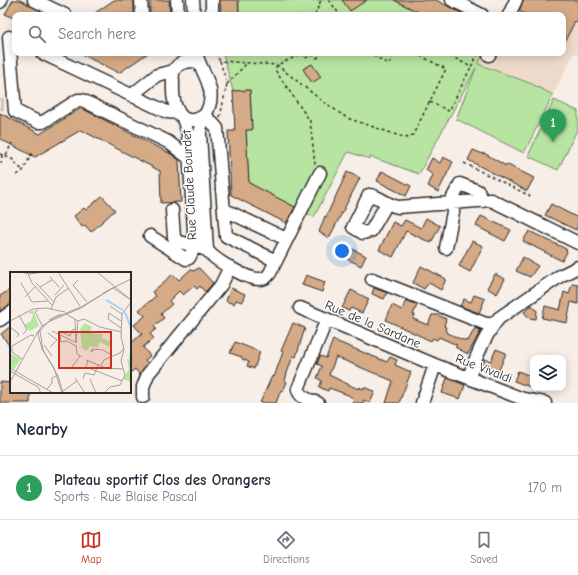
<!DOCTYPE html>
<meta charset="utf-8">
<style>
:root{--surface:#fff;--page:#f2f2f3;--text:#1f2937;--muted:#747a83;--line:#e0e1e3;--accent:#c8321e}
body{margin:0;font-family:"Comic Neue",sans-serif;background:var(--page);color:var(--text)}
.controls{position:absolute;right:12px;bottom:12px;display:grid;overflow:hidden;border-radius:8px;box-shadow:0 2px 10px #0003}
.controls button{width:36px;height:36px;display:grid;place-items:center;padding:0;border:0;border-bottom:1px solid var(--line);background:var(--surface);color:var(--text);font:20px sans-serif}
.you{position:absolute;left:342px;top:251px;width:14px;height:14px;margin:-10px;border:3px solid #fff;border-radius:50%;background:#1a73e8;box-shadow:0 0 0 6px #1a73e833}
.badge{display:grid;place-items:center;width:26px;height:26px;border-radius:50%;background:var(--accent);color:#fff;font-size:13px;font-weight:700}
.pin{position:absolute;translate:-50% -33px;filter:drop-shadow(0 1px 2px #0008)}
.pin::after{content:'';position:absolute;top:21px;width:14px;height:12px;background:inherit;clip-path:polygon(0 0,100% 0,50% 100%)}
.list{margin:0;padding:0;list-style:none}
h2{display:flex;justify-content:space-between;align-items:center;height:52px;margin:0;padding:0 16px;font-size:17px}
h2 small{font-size:13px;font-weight:400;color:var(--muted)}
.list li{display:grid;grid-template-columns:26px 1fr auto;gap:12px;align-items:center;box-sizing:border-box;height:64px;padding:0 16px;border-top:1px solid var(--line)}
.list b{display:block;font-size:15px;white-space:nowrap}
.list p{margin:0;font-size:13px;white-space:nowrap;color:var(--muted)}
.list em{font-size:13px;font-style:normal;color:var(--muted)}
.icon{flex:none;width:22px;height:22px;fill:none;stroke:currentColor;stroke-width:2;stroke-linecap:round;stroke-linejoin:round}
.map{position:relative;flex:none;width:578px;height:403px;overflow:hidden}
.search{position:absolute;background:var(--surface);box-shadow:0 2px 10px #0003;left:12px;right:12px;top:12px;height:44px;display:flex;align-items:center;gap:10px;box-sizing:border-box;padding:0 14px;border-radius:8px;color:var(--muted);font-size:15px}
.sheet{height:116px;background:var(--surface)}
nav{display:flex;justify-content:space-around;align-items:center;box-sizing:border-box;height:56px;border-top:1px solid var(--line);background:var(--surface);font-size:11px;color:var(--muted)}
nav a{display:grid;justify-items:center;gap:2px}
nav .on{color:var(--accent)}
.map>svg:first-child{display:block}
.built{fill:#eddaca}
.green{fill:#b8e4a1;stroke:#728866}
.building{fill:#d5aa86;stroke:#2b2b2b}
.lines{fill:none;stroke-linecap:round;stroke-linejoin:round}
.minor-tunnel{stroke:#cec7c1;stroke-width:12;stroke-dasharray:12 6;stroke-linecap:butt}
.minor-casing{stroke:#2b2b2b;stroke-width:15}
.path{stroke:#2b2b2b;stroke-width:1.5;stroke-dasharray:3 3;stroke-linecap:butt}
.minor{stroke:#fff;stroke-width:12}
.labels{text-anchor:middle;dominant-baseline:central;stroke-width:3;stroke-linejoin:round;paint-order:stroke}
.street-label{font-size:13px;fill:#2b2b2b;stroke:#fff}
.inset-river{fill:none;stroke:#a3d1fe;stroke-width:2}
.inset-road{fill:none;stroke:#a5a09c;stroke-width:1}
.view{fill:#c8321e;fill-opacity:0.15;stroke:#c8321e;stroke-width:2}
.inset-edge{fill:none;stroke:#2b2b2b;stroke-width:2}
</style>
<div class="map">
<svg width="578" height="403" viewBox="0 0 578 403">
<rect width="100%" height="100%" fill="#f7eee7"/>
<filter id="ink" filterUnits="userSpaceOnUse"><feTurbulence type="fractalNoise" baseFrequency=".025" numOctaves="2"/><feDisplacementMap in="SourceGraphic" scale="8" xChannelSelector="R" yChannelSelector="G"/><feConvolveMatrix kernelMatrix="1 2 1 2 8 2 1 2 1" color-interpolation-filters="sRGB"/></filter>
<g filter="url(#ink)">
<!-- built -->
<path class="built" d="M511,0H578V55L574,53L553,95L532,84L478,64L484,53H563V15H503Z"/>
<!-- green -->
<path class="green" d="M239,0H394L424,15H239Z
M238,53H484L478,64L532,84L553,95L524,153L456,119L476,68L419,174L371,157L370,159L348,152L314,217L249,183L246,130L252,129L250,90L233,91L223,54Z
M554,100L578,111V128L558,170L528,156Z"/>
<!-- building -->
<path class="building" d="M13,0H20L48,15H15V19L5,14Z
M114,0H134V14L92,15Z
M150,0H169L170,15H150Z
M220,0H238L239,15H221Z
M342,0H367L350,11Z
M394,0H436L465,15H424Z
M523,0H578V23L575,21L563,45V15H528L519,11Z
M79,53H148L119,73Z
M312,64L321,77L312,83L303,69Z
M250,90L252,130H246L249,183L295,207L286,223L231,195L228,131H235L233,91Z
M81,108L171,154L179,160L181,202L161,203L160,171L81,130L35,157L0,139V113L40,134Z
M473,150L483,154L484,153L506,166V164L534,178L527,191L468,160Z
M443,157L453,162L438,192L428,186L433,175L426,170L432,158L440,163Z
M382,171L411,186L406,196L377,181Z
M347,172L360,178L329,238L319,232L325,216L326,217Z
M102,196L115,210L91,232L85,225L82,227L74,216L84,208L86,210Z
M551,204L578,218V225L576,230L545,215Z
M481,216L511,230L505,241L476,226Z
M426,218L440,226L431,243L406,231L393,257L379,250L393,222L401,226L405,220L421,228Z
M529,231L566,249L567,252L562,261L523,241Z
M472,241L483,246L470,272L459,266Z
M341,243L366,256L361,266L336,253Z
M523,257L538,266L530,277L516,271Z
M421,266L446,279L441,290L429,283L424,289L413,283Z
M199,268L213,283L205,292L200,286L197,289L194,286L183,295L179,291L169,301L172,304L161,314L164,318L154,326L156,329L150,334L154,338L143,347L150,356L145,360L148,363L140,375L135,369L130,373V344L142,334L134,325L145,316L139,310L156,296L152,292L173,274L179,280L191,269L193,271Z
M495,274L505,279L497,294L487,288Z
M306,275L325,282L322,292L302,285Z
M572,284L578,285V304L571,302L567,323L542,318L545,306L560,310L564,292L569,294Z
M231,288L245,294L242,302L236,300L234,304L226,301Z
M374,288L387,293L384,299L372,294Z
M11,289V305L0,311V296Z
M351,290L369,299L362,313L351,308L349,311L342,308Z
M474,295L485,299L479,313L460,306L464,299L471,302Z
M406,300L417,305L413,315H415L413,319L428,325L432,315H438L446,319L444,326L446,327L445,330L448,333L460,339L468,341L475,328L481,330L468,354L455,347L457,345L439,337L437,340L433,338L431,341L386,320L392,305L402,310Z
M532,305L537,311L536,319L529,318L524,312Z
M293,323L305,328L296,357L293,356L287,373L285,381L287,382L283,391L281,390L276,403H260L272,376L274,377L283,352L281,351Z
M11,326V348L1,334Z
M333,340L387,362L390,357L397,360L395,365L411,372L399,403H386L393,381L336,357L329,375L358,389L359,387L363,389L364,387L375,392L370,403L364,400L363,403H352L354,399L348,395L329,388L328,391L319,387L322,381L317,378L322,366L317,364L320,356L326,358Z
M235,342L260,352L254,369L247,366L249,362L242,359V357L230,353Z
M496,349L506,353L497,375L480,369L485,359L491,361Z
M518,371L533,377V388L514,381Z
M447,378L465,385L460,399L442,393Z
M0,382L11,383V392H30V403H0Z"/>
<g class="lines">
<!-- minor-tunnel -->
<path class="minor-tunnel" d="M0,104H4"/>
<defs>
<path id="minor" d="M34,0L65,15
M141,0L142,15
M177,0L178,15
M193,0L194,15
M212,0V15
M452,0L482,15
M0,2L1,0
M509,15L516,0
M9,37L15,111L38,122H43L78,100H82L168,142L189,158
M42,53L167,112L178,113
M196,53C201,74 220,90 205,115C179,132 172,103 173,84C173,80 172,74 174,71C177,62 190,60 198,62
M489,55L490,53
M132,95L157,75L174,71
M205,115L217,128L226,236L276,261
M183,118L188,134L195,246L207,250
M201,118L200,133L207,250C214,260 248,280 260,279C265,279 267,277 270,273L320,173
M386,205L371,231L363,233L353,227L369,195C382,197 384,204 398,207L491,200L578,243
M225,210L286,239
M150,236L186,259L189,258L195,246L176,241L174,237L172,210
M446,248L453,212L452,199L460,184L478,191L483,201
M372,279L486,324H494
M300,308L435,365L523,399L545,403
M0,320L11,312
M469,377C476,357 485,334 499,318L560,276L578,267
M143,397V387L148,374L221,285L230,267
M318,403C310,400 299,398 298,389L327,319
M422,403L435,365"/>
</defs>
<!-- minor casing -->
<use href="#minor" class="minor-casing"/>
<!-- path -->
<path class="path" d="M329,0L340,15
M315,15L321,0
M215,53L220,61L277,65L321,100L347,118L406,138L413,135L446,69L415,53
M313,53L316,58L319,57
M368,53L389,64L394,53
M445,53L471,67L478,53
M314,55L305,58L302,54L277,65L275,70L310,121L315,164
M220,61L227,84L247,63
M430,102L449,111L471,67
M220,117L227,84
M0,154L12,159L23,171
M6,155L12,143
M464,163L530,196
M1,164L2,154
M17,175L23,171L32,153"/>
<!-- minor -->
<use href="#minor" class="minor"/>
</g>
</g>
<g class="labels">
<!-- street labels -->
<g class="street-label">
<text transform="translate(189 185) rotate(-93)">Rue Claude Bourdet</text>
<text transform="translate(373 324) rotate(23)">Rue de la Sardane</text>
<text transform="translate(484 368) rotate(21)">Rue Vivaldi</text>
</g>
</g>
<!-- overview -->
<g transform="translate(10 272)">
<rect width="121" height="121" fill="#f7eee7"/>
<path d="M23,38L29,54L20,59L14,53L21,49L23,42L18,41ZM75,51L82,55L80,61L92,62V66L101,70L99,75L90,70L87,76L80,74L77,79L72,76L70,57ZM121,71V110L113,107L119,97L117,87H119ZM0,81L11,87L4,97L0,95Z" fill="#b8e4a1"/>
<path class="inset-river" d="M96,28L113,38M115,40L121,56"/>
<path class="inset-road" d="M11,0L20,2L33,0M48,0L70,34M87,0L121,28M18,2L22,11L42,33M40,5L49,15M68,8L63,13L77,30M11,11L22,30L38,29M26,11L44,30M30,15L42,8M93,21L121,7M45,23L54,13M15,25L25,15M100,34L112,42M41,37L46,25L59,16M28,38L25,40L33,55M99,41L98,47L111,56M99,41L111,49M56,42L68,49L74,47L90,55L111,60M9,43L17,58L13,62M65,47L66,71L68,49M39,48L51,42M0,49L23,37L36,36L55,40M0,55L9,62L7,65M42,59L65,70M38,61L47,68L40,75M48,62L50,59L60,64L62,58L65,57M50,63L51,70L57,69L66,74M34,73L42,84M66,73L67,82L72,85M84,78L81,80L82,77L93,78L102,83M12,87L2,80V74L21,63L24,64M76,88L96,96L113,97M78,89L76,95L112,109M91,93L94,88L110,81L113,77M62,95L70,84M0,96L43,121M0,99L28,115L31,121M65,106L75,121M73,107L75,101L84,103L88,93M80,107L86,121M0,110L29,58M37,117L42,111V106L48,103M53,119L67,109M52,121L44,96L32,77L28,62L31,55L44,46L71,35L103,16L121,28M53,121L48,104L33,78L30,59L38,50L71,36L104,15M94,121L100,115L110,113L115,103L111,89L114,77L111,65L112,42L121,30"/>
<path class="view" d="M49,60H101V96H49Z"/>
<rect width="121" height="121" class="inset-edge"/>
</g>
</svg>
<div class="controls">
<button><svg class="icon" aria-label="layers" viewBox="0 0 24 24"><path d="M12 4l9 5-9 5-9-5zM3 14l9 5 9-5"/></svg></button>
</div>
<div class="you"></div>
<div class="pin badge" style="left:553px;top:142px;background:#2e9e5b">1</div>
<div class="search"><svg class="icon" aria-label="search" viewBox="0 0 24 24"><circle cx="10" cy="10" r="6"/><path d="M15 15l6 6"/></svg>Search here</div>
</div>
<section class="sheet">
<h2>Nearby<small></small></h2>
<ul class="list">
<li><span class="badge" style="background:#2e9e5b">1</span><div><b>Plateau sportif Clos des Orangers</b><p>Sports · Rue Blaise Pascal</p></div><em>170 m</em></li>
</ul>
</section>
<nav>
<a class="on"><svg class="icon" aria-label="map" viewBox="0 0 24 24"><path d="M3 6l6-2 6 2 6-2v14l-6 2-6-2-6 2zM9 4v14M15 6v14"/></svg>Map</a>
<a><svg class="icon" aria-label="directions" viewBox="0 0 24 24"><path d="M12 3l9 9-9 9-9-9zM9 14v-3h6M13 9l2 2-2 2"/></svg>Directions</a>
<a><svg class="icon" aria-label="saved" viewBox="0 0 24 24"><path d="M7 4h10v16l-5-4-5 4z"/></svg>Saved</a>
</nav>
